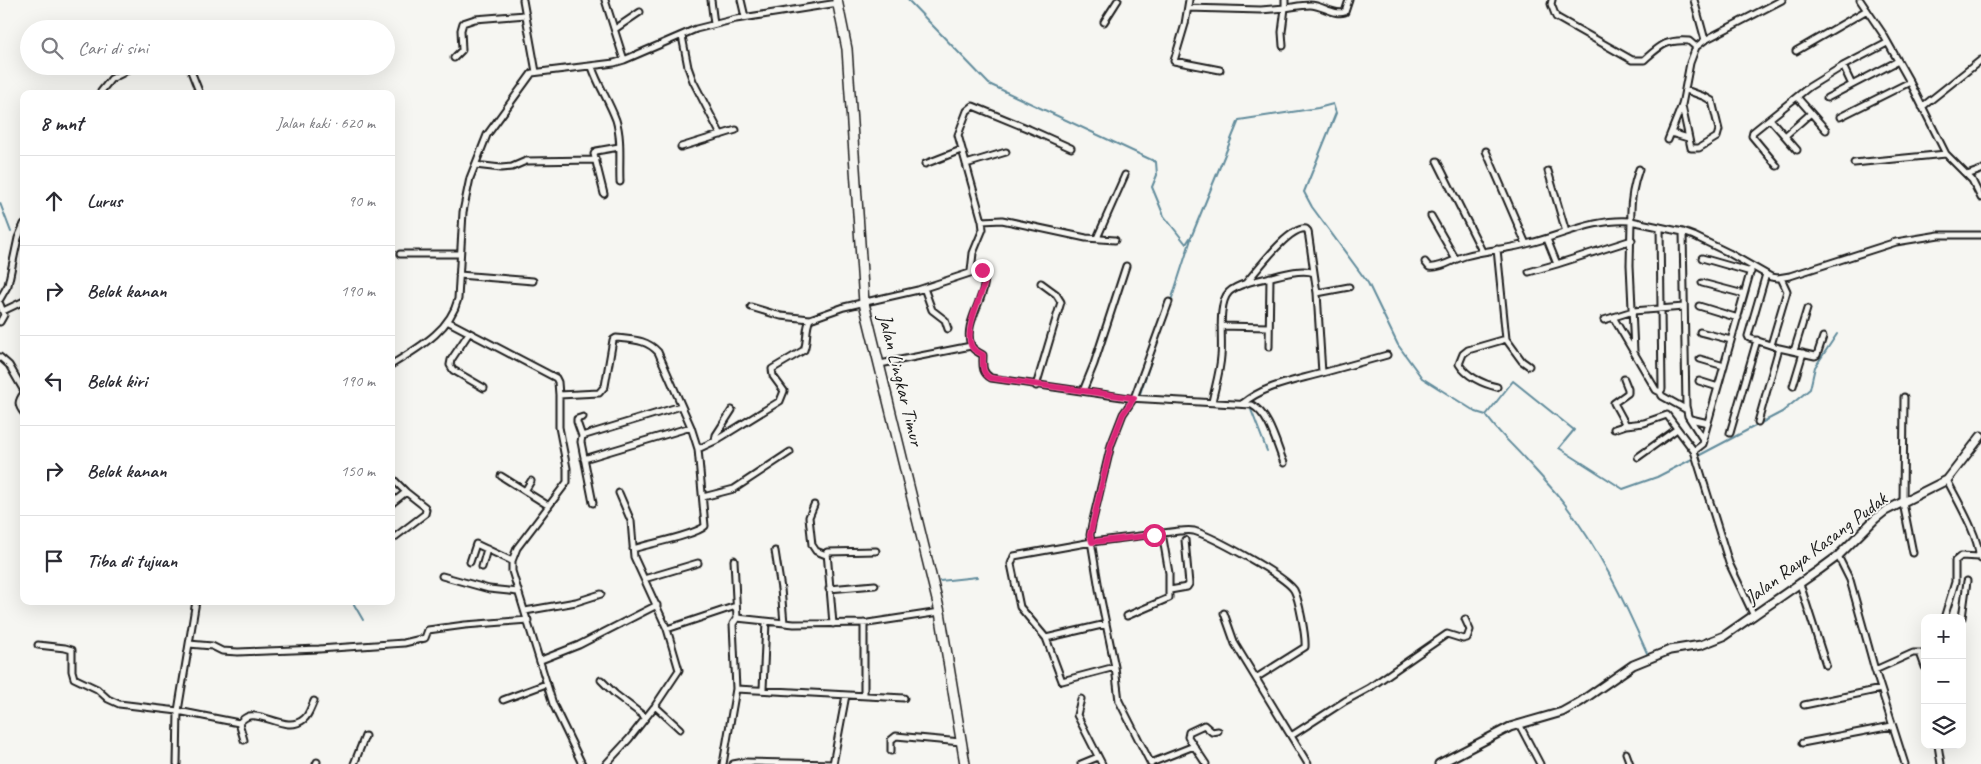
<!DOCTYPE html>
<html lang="id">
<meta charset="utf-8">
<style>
:root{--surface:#fff;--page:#f7f7f7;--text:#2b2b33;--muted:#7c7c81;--line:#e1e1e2}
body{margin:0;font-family:Caveat,sans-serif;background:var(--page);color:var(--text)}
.controls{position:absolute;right:15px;bottom:15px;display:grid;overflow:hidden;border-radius:10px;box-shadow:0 5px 20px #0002}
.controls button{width:45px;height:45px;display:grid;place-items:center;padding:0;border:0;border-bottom:1px solid var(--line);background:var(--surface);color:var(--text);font:25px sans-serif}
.stop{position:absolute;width:15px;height:15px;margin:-11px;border:4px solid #db2777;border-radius:50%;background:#fff}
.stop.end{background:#db2777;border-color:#fff;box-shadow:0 1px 5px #0008}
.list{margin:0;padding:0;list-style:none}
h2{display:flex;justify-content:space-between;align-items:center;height:65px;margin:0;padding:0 20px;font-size:21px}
h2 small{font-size:16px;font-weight:400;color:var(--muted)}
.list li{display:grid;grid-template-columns:32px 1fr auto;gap:15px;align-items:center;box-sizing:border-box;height:90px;padding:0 20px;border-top:1px solid var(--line)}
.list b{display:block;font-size:19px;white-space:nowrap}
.list em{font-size:16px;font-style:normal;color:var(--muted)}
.icon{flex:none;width:28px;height:28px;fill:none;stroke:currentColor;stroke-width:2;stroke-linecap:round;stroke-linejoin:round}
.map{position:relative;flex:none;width:1981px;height:764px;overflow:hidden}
.search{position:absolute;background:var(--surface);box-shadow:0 5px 20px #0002;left:20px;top:20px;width:375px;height:55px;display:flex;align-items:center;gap:12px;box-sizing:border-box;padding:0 18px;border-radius:28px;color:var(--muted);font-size:19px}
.panel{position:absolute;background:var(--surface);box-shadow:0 5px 20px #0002;left:20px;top:90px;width:375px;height:515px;border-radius:10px}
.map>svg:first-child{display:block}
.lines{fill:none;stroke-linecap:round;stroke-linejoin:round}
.stream{stroke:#628c9c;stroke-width:2}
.street-casing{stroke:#1c1c1c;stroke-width:9}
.secondary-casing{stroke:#1c1c1c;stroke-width:11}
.highway-casing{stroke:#1c1c1c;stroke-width:12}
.street{stroke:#f6f6f2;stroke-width:5}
.secondary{stroke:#f6f6f2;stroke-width:7}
.highway{stroke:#f6f6f2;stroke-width:9}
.route{stroke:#db2777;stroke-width:6}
.labels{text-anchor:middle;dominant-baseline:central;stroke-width:4;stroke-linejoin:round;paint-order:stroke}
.street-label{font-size:20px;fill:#1c1c1c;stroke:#f6f6f2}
</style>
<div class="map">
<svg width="1981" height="764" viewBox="0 0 1981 764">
<rect width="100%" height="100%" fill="#f6f6f2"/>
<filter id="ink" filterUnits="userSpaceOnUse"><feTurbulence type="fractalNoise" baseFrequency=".02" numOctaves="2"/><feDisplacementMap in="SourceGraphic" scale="10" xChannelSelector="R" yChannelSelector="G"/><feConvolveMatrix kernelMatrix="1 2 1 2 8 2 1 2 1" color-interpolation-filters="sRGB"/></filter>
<g filter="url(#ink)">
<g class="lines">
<!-- stream -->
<path class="stream" d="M908,0L989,84L1156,162L1157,175L1152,187L1164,216L1186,244L1192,235L1239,120L1318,108L1333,104L1336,113L1304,192L1312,207L1368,283L1398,345L1422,378L1476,412L1486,415C1497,432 1513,445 1526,460C1539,474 1552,488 1564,503C1599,549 1624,600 1647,653
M0,203L11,232
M23,236H24
M1171,301L1191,239
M1140,394L1159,337
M1250,407L1267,451
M1486,415L1513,381L1574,430L1559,448L1623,489L1657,477L1694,458
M1698,456L1782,412L1810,389L1815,367L1837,334
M940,581L977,577
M352,601L363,620"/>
<defs>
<path id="street" d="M523,0L536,72
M605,0L624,60
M711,0L714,24
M741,0L745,17
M1189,0L1185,24L1174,61L1220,70
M1285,0V8C1293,7 1302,5 1310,5C1322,5 1334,16 1345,12L1349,0
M1552,0L1551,4L1556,17L1632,60H1644C1660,46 1666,39 1689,41L1696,47
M1694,0L1705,40
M1860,0L1883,34L1910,82L1946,154L1972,180L1981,198
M1188,8L1261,10L1285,8L1282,32L1283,46
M1104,22L1118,0
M615,29L640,12
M682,36L688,67L693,81L721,135
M1796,51L1867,10
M454,58L462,50L461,30L463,23L475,19L526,15
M189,66L200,94
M1843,66L1852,85
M592,67C598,85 609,101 616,120C622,139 619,162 620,182
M99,94L111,79L123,73L131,66
M1797,97L1826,130
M1827,98L1898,61
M1682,106L1691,148H1699L1717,137L1719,130L1712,101L1705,97L1686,90
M1922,107L1981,60
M1840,117L1910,82
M1770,119L1797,150
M1671,133L1688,138
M1785,136L1811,113
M1668,140L1682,105L1690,63L1696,47L1705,40L1782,0
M681,147L736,130
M1486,151L1526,244
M1437,161L1482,251
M1854,163L1946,154
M925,164L961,150
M966,164L1006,152
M475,165L501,168L512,167L526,161L596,160
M1777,166L1752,136L1753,132L1809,87L1843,66L1887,43
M1548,171L1566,232
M1967,175L1981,170
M604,194L594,154L596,151L619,147
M1431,216L1455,258
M982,221L1002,220L1086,238L1115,240
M1683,232L1686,406L1688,416L1704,441L1703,444L1694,451L1729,563L1754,616
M1097,238L1125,175
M1547,239L1557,264L1632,240
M1497,249L1506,339L1468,350L1463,354L1459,364C1466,376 1483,384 1497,387
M400,254H460
M1702,258L1751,272
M1425,262L1429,267C1440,269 1454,259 1465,256C1486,250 1509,249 1530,243C1563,235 1596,218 1631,221C1630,203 1633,186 1639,169
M971,271L973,253L983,229L982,221L958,135L967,111L973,106L1029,129L1071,148
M1529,272L1557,264
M1766,274L1748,336L1749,338L1779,348L1815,356L1817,355L1823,337
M459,275L533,281
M1702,283L1744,294
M924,288L932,310L945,320L948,329
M1317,293L1349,287
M0,299L8,285L18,238L24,224
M0,304L4,315L0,322
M1699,306L1738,318
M751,307L781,316L810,319
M3,311L24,301
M1613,317L1656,390L1660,392L1662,389L1660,227
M1604,320L1633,311L1684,307
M449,322L556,378L558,382L559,395
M1221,326L1269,327
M1700,332L1731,340
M469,333L451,360L450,365L453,370L484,388
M1506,339L1522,361L1529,366
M1771,345L1787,291L1781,278
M1269,347L1270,277
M1634,351L1630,265L1631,221L1683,232L1694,236L1729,253L1771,277L1778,278L1790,276L1896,242L1939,235H1981
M1794,351L1807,309
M0,357L9,365L24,391
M1700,359L1724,366
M880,364L971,346
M391,365C418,348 450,331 458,299L463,212L470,178L487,135L532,73L614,63L624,60L696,29L736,19L838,3
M1322,373L1387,355
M1624,379L1628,389V393L1614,403L1626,425
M1699,381L1718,387
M1036,386L1061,302L1056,294L1041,283
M1793,386L1803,353
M1083,391L1094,364L1126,266
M1660,392L1662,396L1687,410
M24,393C18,401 17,405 24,413
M1904,397L1903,503L1913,553
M1212,402C1215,387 1220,372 1221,356C1223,341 1217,304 1229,292C1239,283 1259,280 1272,277C1283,274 1303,268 1314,273
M1242,404C1265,385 1294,381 1322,373L1317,293L1308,231L1306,229C1289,226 1256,272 1245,284
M1691,419L1708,423
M1758,422L1779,348
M1614,429L1626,425L1644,423L1667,415L1694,451
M1730,433L1757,340
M582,436L577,422V419L583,417
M1703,440L1752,266
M715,441L716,435L732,410
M1638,457L1677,429
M584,459L691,427
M501,476L549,506
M391,477L406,492L425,507L426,510L425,514L391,540
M1947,480C1956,498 1980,538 1979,557L1981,559
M525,491L531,481
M703,497L734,489L790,452
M593,503L581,442L582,436L681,406
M391,504L406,492
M814,505L809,517L812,545L816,551L826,555
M633,549C648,544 696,535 705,526L698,449L715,441L780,401L784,391L773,376L772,369L804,350C808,340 805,330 810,319L844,307L918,290L979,270L984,272C990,294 962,322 971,345C973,351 979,352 983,355C983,365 981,372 991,378L1129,398L1252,405C1270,415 1276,444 1284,463
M775,551L781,589L784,623
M1838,556L1850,580L1875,670L1905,764
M470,562L476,544L512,561
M482,567L487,549
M442,576L489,589L518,592
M644,579L698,563
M1800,584L1826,665
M829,589L875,585
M1170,590L1187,587L1189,584L1185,540
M525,611L576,602L601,594
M1224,613L1235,644L1308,764
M1945,615L1955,582V561L1961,556L1979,557
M1127,616L1169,598V573L1162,533
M737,618L794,624L868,623L940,612
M1962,618L1967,581
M833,624L827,552L876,551
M1106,624L1046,638L1020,607L1011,564L1014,556L1092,542L1179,531C1184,531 1189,530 1194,531C1213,537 1284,575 1294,590C1299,599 1306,637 1305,647L1256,678
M667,629L736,606
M1046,638L1062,681L1115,667
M189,644L212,646L222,651L238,652L319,649L404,643L425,638L428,630L465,625L528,620
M38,645L65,648L72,650V671L74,678L97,689L108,699L119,704L178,711L239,723L244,740
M541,660L579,645L657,605
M1875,670L1913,653H1920L1925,667
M601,680L615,694L645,717
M736,689L904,698
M763,689L766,622
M864,696V623
M1081,699L1077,715L1102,764
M503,700L546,684
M1804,705L1881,689
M655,706L680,729
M239,723C242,720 245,717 249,716C266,713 288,733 304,719C309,715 311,707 314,701
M1519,724L1540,764
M1291,736L1345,701L1369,688L1447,634L1463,639L1467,638L1470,630L1465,619
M1802,743L1892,726
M1938,745L1941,764
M1194,746L1188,737L1189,732L1204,725L1212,732L1218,731
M891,751V740L896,736L961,742
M1626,753L1630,764
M1151,763L1194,746L1206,764
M177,764L178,711L196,601
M316,764L317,762
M354,764L365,736
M582,764L553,704L512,571V561L517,548L567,482V468L559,427V395L599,393L605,386L613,340L616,338C633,340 646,339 658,352L691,427L698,449
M606,764L629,739L655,706L679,670L667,629L634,557L631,521L619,493
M723,764L736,689L733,624L737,618L734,560
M733,764L744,762L833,764
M833,764L846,695
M1081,764L1098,757
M1151,764L1119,701L1115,667L1100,595L1090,535L1092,524L1111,445L1123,414L1134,398L1169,302"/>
<path id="secondary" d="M1439,764L1510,727L1562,712L1580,702L1633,665L1670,650L1701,645L1724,636L1819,570L1838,556L1875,519L1885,511L1947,480L1981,436"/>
<path id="highway" d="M837,0L847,49L864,303L940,612L965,764"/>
</defs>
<!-- street casing -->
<use href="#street" class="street-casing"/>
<!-- secondary casing -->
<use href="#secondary" class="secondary-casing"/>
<!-- highway casing -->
<use href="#highway" class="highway-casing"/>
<!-- street -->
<use href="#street" class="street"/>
<!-- secondary -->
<use href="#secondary" class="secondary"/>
<!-- highway -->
<use href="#highway" class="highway"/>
</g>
</g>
<g class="lines" filter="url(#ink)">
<!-- route -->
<path class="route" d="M982,270L985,277V282C980,298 965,329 971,345C973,351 979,352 983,355C983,365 981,373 991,378L1134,398L1123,414L1111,445L1090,535L1092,542L1154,535"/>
</g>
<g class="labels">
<!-- street labels -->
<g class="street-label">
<text transform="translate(901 380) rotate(76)">Jalan Lingkar Timur</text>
<text transform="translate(1816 548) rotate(-37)">Jalan Raya Kasang Pudak</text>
</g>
</g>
</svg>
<div class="controls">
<button>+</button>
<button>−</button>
<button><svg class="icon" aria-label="layers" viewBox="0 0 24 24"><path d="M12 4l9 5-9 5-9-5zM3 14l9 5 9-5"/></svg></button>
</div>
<div class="stop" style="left:1154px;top:535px"></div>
<div class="stop end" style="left:982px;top:270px"></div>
<div class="search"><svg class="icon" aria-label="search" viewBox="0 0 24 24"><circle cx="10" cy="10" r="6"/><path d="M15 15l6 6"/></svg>Cari di sini</div>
<section class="panel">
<h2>8 mnt<small>Jalan kaki · 620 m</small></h2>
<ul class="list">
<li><svg class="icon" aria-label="ahead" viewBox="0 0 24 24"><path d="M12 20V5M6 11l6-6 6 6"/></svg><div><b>Lurus</b></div><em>90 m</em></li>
<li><svg class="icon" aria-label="right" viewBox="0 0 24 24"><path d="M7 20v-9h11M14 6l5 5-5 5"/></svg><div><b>Belok kanan</b></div><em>190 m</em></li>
<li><svg class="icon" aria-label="left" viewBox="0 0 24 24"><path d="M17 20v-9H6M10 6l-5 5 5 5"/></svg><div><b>Belok kiri</b></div><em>190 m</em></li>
<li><svg class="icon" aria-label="right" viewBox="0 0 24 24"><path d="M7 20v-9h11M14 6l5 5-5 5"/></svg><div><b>Belok kanan</b></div><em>150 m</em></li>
<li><svg class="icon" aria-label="arrive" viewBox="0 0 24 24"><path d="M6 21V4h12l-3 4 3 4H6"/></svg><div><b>Tiba di tujuan</b></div></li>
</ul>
</section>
</div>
